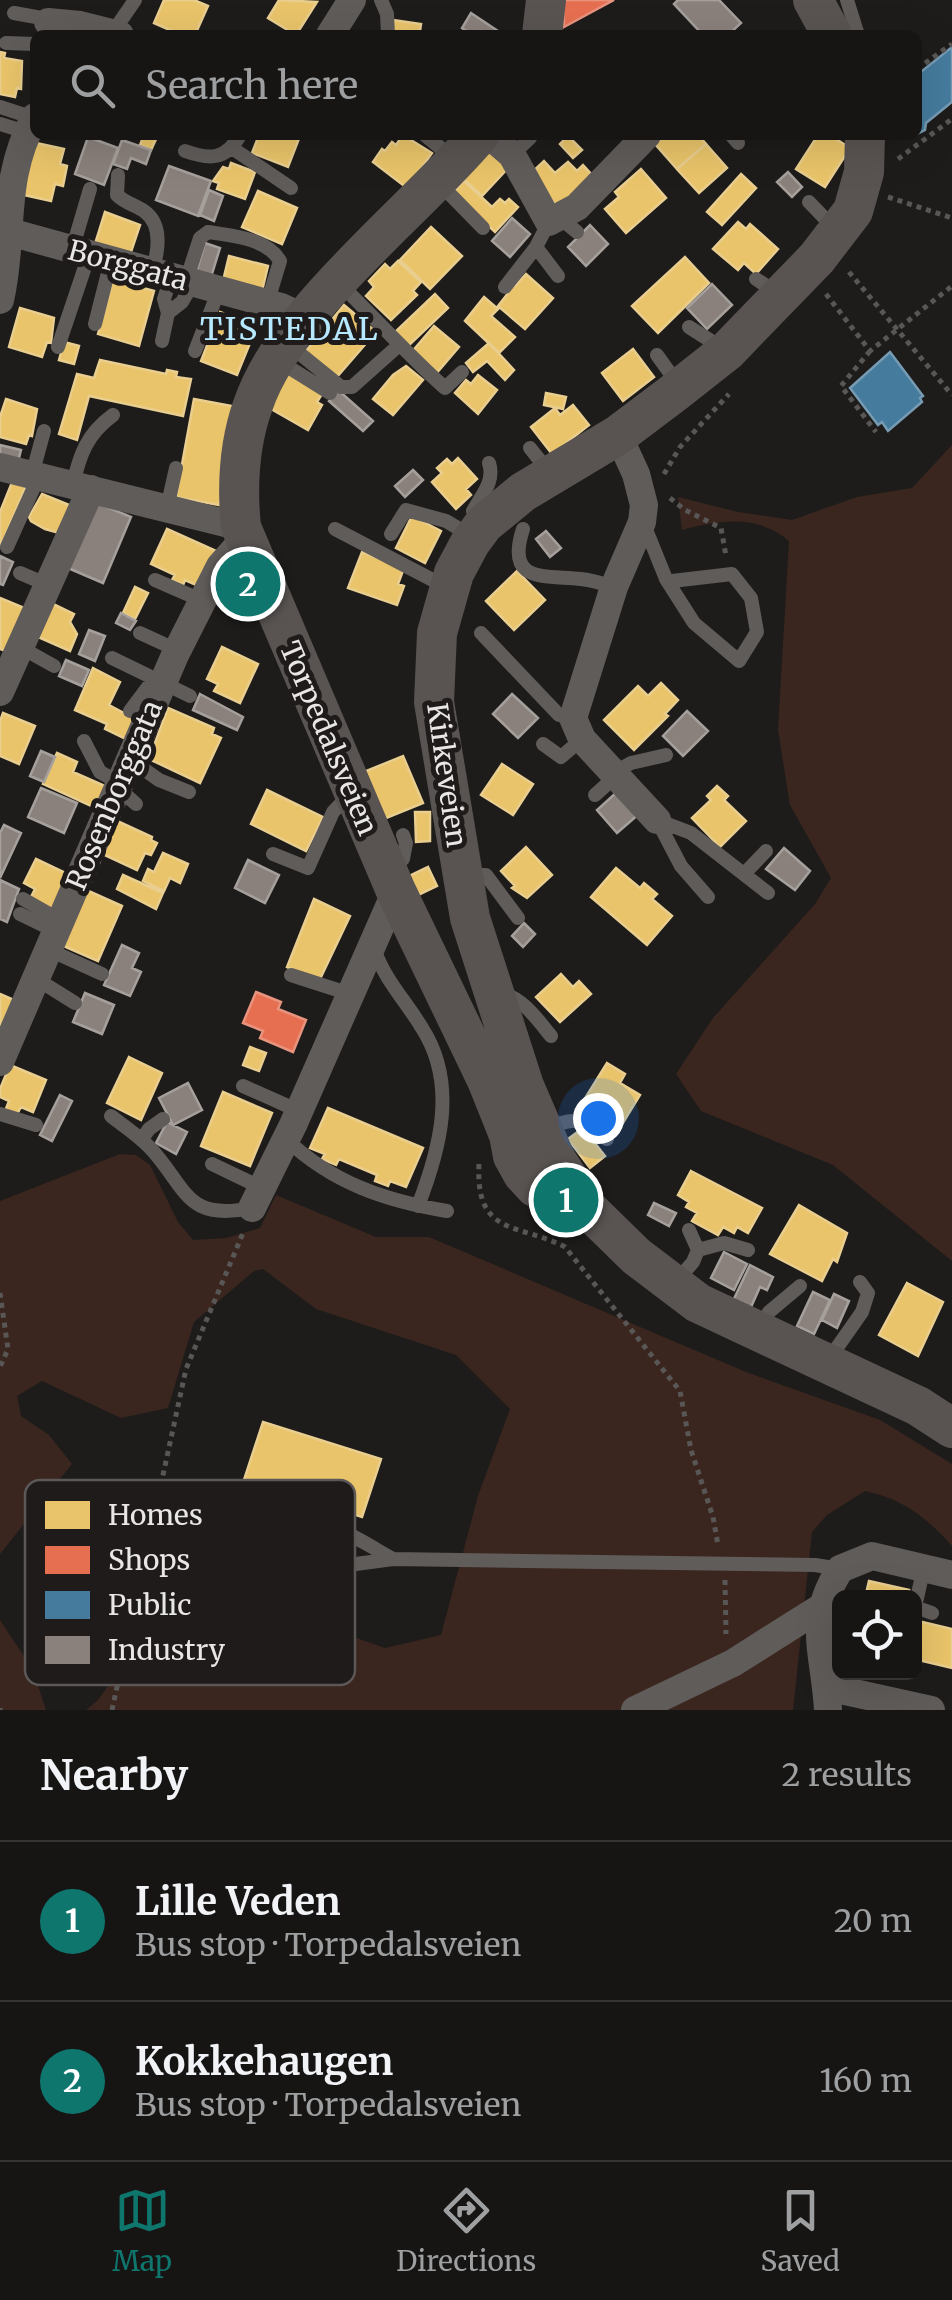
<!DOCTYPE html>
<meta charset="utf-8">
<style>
:root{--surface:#161514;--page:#232222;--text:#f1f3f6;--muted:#9e9fa0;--line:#353434;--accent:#0f766e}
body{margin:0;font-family:Merriweather,serif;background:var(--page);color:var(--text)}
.controls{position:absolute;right:30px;bottom:30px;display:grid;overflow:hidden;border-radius:15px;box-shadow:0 10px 40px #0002}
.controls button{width:90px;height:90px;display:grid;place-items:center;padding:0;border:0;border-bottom:2px solid var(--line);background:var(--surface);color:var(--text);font:50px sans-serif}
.you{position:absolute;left:598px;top:1118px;width:35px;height:35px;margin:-25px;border:8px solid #fff;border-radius:50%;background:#1a73e8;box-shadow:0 0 0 15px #1a73e833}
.badge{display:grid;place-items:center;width:65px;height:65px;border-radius:50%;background:var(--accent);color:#fff;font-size:32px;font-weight:700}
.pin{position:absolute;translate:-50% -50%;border:5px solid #fff;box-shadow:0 2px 10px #0006}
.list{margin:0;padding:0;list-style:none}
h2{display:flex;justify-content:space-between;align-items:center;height:130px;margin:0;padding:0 40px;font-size:42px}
h2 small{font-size:32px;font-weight:400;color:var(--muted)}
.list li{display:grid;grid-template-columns:65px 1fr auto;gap:30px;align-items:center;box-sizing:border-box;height:160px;padding:0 40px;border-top:2px solid var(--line)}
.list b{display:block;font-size:38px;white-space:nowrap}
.list p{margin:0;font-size:32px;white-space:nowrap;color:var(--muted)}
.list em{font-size:32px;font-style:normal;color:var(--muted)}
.icon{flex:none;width:55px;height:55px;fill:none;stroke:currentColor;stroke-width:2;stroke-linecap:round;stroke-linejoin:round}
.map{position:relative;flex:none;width:952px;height:1710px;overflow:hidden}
.search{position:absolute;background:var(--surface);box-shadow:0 10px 40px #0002;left:30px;right:30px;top:30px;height:110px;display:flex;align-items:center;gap:25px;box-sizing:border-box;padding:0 35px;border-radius:15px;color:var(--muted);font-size:38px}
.sheet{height:450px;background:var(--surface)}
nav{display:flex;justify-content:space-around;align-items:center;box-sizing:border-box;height:140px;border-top:2px solid var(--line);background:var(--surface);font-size:28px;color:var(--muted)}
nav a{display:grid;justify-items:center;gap:5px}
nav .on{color:var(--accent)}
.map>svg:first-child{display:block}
.green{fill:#3a261e}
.homes{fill:#e9c46a;stroke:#e9ce8f;stroke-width:2.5}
.shops{fill:#e76f51;stroke:#e8937e;stroke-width:2.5}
.public{fill:#457b9d;stroke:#769bb3;stroke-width:2.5}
.industry{fill:#8a817c;stroke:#a6a09c;stroke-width:2.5}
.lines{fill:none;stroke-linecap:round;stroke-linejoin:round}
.path{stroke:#595756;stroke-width:5;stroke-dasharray:5 5;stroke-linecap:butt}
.lane{stroke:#605c5a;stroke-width:14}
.street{stroke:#605c5a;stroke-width:28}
.secondary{stroke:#595452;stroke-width:40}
.labels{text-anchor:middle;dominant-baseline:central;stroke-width:10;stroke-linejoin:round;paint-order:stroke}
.street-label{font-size:28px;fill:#e9e7e6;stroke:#1e1b1a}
.quarter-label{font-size:32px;letter-spacing:2.5px;fill:#b6e9ff;stroke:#1e1b1a}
.key{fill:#1e1b1a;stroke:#5b5857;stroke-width:2.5}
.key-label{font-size:28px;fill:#e9e7e6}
</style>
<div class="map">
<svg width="952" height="1710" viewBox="0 0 952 1710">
<rect width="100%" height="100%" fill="#1d1c1b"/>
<!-- green -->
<path class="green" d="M952,445V1261L833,1165L701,1111L676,1074L713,1018L815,904L831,878L790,805L778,730L789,541C758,514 719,520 682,530L678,497L738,512L792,520L857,497L912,488Z
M120,1154L136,1155L150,1165L178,1222L193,1240L226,1238L260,1228L276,1195L376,1237H429L746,1372L880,1420L952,1464V1546C926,1517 903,1499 865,1491L827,1515L812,1532L793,1710H86L98,1700L181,1585L271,1608L385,1648L441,1635L478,1496L510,1409L456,1355L316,1309L263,1269L254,1271L194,1322L168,1408L121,1418L42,1381L17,1396L21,1416L49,1435L72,1464L0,1554V1201Z
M0,1620L33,1670L46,1710H0Z"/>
<!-- homes -->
<path class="homes" d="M164,0H194L208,6L195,35H181L154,23Z
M279,0L317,2L296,35L268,18Z
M393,20L421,24L420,31L438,32V35H392Z
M0,52L5,53L4,58L22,61L21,89L17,88L15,97L0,94Z
M144,135L157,137L151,150L140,145Z
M259,135L300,136L288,167L252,153Z
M403,135L432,153L407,188L373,162L382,149L385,151L392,142L396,145Z
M664,135H698L706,144L677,169L655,144Z
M818,135H830L850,148L825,187L796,169Z
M568,136L582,150L573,158L560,144Z
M27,141L64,149L60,164L67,166L63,186L55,184L51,201L15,193Z
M484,142L510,166L482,196L457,173Z
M706,144L727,168L699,193L677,169Z
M544,161L555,173L568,162L577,171L583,165L593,176L560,209L529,175Z
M231,163L255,172L245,199L217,189L219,183L213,181L223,167L229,169Z
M641,169L666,198L626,233L605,209L619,197L615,192Z
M741,174L756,188L722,225L707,212Z
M464,181L492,207L500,199L505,203L509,199L518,207L495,232L453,192Z
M258,191L297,208L282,244L242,227Z
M105,212L140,225L130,255L95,244Z
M738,222L746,229L750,224L778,249L756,274L744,263L738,270L713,249Z
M431,227L462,256L430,289L400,260Z
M229,256L268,266L262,291L223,281Z
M685,257L709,283L658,333L632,306Z
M398,261L421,282L413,291L417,295L391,320L366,296L374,287L369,281L385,264L390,269Z
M526,274L553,298L525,329L498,306L509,292L507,290L512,284L515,286Z
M113,280L154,291L139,346L98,334Z
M435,294L448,308L406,348L393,334Z
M484,297L498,309L491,316L515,337L499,353L465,321Z
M344,305L376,332L336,378L305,352Z
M20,308L54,318L51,343L47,342L42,357L9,347Z
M220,312L257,326L237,375L201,361Z
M434,326L459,347L435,375L410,354Z
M64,342L79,346L74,364L59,360Z
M489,343L514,370L505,380L487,361L473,372L466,363Z
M633,349L654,377L623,401L602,373Z
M100,360L166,374L167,370L177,372L176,377L191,379L183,416L89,396L77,440L59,434L77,374L94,378Z
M406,366L423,380L393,415L373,399L393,375Z
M286,372L322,394L317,402L322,405L308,430L266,406Z
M478,375L497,390L478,414L455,393L466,380L471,384Z
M546,393L566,397L563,409L544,405Z
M6,399L37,409L32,436L29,435L26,444L0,437V417Z
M194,399L237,407L219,505L176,497Z
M573,405L589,425L552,454L531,427L555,408L560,415Z
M458,458L477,479L466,489L471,495L456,509L432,482L442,473L437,468L447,459L452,464Z
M13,480L26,486L0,548V512Z
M42,494L74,507L63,534L45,529L31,521L29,517Z
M412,516L441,531L425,563L396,548Z
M167,529L216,551L201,587L185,580L183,585L172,580L175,575L151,564Z
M362,552L404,568L398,584L404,586L397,605L348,588Z
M517,571L545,600L514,630L486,601Z
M135,587L148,593L135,619L123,613Z
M0,598L29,610L10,653L0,649Z
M51,603L74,614L70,622L77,634L70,651L36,636Z
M222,647L258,664L240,703L214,691L218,684L207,679Z
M93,668L120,682L109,705L135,719L126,739L105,729L107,724L75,710Z
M661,683L678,700L665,714L668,716L634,750L604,720L638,686L648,696Z
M168,708L214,728L212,734L221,738L200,783L149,759Z
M3,713L35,726L19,764L0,756V721Z
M57,753L77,762L73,772L107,787L98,809L43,784Z
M403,756L423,803L384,819L364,772Z
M502,764L533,784L513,815L481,795Z
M717,786L728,796L724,800L746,821L720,847L692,818L711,800L707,796Z
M267,790L323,817L306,851L251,824Z
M415,812H430V841L416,842Z
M115,820L152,837L151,840L157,843L151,855L145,853L137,870L100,853Z
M526,847L552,875L527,898L512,888L515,886L501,871Z
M163,853L188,864L180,883L170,878L164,891L143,881L148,869L154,872Z
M36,859L70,875L54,910L30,899L35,889L24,883Z
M428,867L437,886L418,895L409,876Z
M616,868L640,888L644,883L657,894L652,899L672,916L647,945L591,897Z
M123,875L163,893L156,909L117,889Z
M84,889L122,906L98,961L59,944Z
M314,899L350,916L319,981L287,967Z
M561,974L573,987L579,981L591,994L560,1022L536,997Z
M0,994L16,1001L4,1026L0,1025Z
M250,1047L266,1053L259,1071L243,1065Z
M129,1057L162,1073L141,1120L107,1103Z
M607,1063L625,1074L620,1083L640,1095L618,1131L579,1108Z
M10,1065L46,1080L33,1112L21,1107L16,1116L5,1111L9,1101L0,1097V1089Z
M223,1092L272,1113L250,1166L201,1146Z
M328,1108L423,1148L406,1187L390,1181L388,1186L375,1181L377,1175L339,1159L336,1165L322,1159L325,1154L310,1148Z
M583,1128L605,1156L590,1168L568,1139Z
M691,1171L762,1208L748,1233L737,1227L734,1233L723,1227L718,1235L692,1221L697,1213L686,1207L689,1202L678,1195Z
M799,1205L847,1233L837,1262L833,1259L822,1281L770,1254Z
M907,1283L943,1302L918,1356L879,1335Z
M263,1422L381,1459L362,1517L244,1480Z
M869,1581L909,1590L907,1598H865Z
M914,1620L952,1629V1668L914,1659Z"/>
<!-- shops -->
<path class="shops" d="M563,0H614L564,27Z
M256,992L281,1002L278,1009L306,1020L293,1052L260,1038L263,1031L243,1023Z"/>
<!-- public -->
<path class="public" d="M952,47V102L926,123L925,130L917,134V75Z
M890,352L923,396L920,398L922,402L888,431L882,422L878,425L850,388Z"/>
<!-- industry -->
<path class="industry" d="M678,0H719L741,23L728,35H703L674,4Z
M471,13L498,31L495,35H473L462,28Z
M88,137L118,148L104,185L75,174Z
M122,140L151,150L146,164L131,158L127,169L113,164Z
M169,166L211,181L198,216L156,200Z
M788,172L802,187L792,197L777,182Z
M209,190L223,196L214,221L200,215Z
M512,218L530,234L510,257L492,241Z
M590,225L608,244L586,266L568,247Z
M205,243L220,248L211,277L196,273Z
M712,284L732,305L707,329L687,308Z
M338,390L373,421L363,431L329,401Z
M0,445L21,450L18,462L0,457Z
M413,470L423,480L405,497L395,486Z
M95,502L131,517L103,583L68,568Z
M546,531L561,548L550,557L536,539Z
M0,556L13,562L3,585L0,584Z
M121,613L136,621L130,630L116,623Z
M89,630L105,636L95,661L79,654Z
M66,660L89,670L82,686L59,676Z
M200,694L243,717L237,730L193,710Z
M512,694L538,718L518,738L493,714Z
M687,711L708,731L683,756L663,736Z
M41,751L55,757L44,782L30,776Z
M41,788L77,803L64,833L28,817Z
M618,791L639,814L617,833L597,810Z
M4,825L21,833L0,878V833Z
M784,848L810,871L795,890L766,869Z
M248,860L279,875L265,903L235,888Z
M0,880L19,889L7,922L0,919Z
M524,923L535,934L523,947L512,936Z
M122,945L139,953L132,968L141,972L130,996L104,985Z
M85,993L114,1005L102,1034L73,1022Z
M188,1083L202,1110L173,1125L159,1098Z
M60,1095L72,1101L52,1141L40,1135Z
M167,1122L187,1132L176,1154L156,1143Z
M654,1203L676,1213L669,1226L648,1215Z
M724,1252L747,1264L734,1290L711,1278Z
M750,1265L773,1277L767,1290L760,1287L751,1307L732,1303Z
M813,1292L830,1300L814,1334L797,1326Z
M834,1294L849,1301L837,1328L822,1320Z"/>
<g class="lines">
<!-- path -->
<path class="path" d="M917,69L952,44
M898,159L952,119
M888,197L952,218
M849,272L952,395
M826,294L870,351L952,286
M870,351L841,386L876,432
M664,474L680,447L729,394
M670,498L685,510L721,528L726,556
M479,1164C475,1237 519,1223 565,1247L680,1391L691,1450L713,1517L718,1545
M0,1293L8,1349L0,1367
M725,1580L726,1634
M0,1708V1710
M112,1710L186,1369L243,1233"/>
<!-- lane -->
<path class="lane" d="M381,0L387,14L388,35
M847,0L858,35
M14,13L47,19
M113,32L135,0
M6,43L35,44
M0,107L34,118
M0,124L26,132
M425,135L455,160
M731,135L738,143
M232,148L291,188
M185,151C210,160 226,160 240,135
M512,155L530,138
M118,175L117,195C125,203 135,205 144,211C164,225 158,253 152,272
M437,181L483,228
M809,202L834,228
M560,218L577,232
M536,247L558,276
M72,250L90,189
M756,279L777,293
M186,281L200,238L208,232C233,236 267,238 280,261L267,304
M339,283C375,318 408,355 445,388L462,372
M505,287L536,247L549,222
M168,313L182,302L193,283
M95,324L111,261
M689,327L722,348
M162,341L168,313L164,299L171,277
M288,344L341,387H352L398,346
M58,347L89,255
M195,351L219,290
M657,355L680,387
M277,360L330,393
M530,448L549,472
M32,475L44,431
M73,484C80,454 87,434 113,415
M167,508L176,468
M477,516L473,511C482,495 495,481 489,463
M643,522L666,579L694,623L739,661L757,632L751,598L732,574L672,581L666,579
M335,529L448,588
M523,529C505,584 545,575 581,579C592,580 604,584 614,587
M391,534L406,510L446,521L473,537
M7,547L39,476
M20,573L48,585
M155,580L201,600
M140,633L177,650
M481,633L559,715L573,718
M20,647L54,666
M112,658L190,696
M130,711L154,679
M84,741L100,772L120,783
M543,744L561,757L582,739
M131,760L159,780L189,792
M613,773L631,763L666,755
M118,788L136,804
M595,795L616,776
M657,820L691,833L768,893
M657,820L681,866L708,897
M273,854L308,868L333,812L349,795
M391,867L403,859L406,843L403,835
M744,874L766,851
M468,875H486L518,918
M23,899L60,920
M20,914L55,931
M47,949L102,974
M374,949C385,980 405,1000 422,1028C458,1084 440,1149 418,1206
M291,975L350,994
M35,978L75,1003
M501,993C523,998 537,1019 551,1036
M243,1086L299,1111
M0,1114L36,1125
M111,1116C125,1127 141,1137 153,1151C188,1191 187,1221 252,1208
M548,1129C575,1114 585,1121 607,1139
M142,1139L149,1129L163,1119
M286,1139C332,1183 386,1201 447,1211
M212,1164L262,1188
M698,1250L724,1243L748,1250
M676,1282L693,1262L698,1250L689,1230
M762,1329L769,1312L800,1286
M829,1359L862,1312L868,1293L860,1282
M393,1559C352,1536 323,1513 273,1525L270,1544L292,1566L326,1568L393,1559L815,1565L840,1569
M924,1567L915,1607L932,1613"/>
<!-- street -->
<path class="street" d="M48,22L80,25L120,35
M330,35L352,0
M489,135L512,155L549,222L577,207L647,135
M6,231L281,307L307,319
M0,300C15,235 0,181 35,117
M618,435L636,474L644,505L642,522L614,587L573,718L582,739L657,820
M0,467L241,527
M0,692L91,489
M0,1062L175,655L220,566L245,538
M252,1208L293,1125L396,891
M827,1687L931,1710
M635,1710L733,1663L820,1608
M828,1710C825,1653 806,1623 840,1569L872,1556L952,1575"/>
<!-- secondary -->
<path class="secondary" d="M813,0L832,35
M542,35L546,0
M479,135C413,213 285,310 253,405C239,444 237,487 241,527L396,891L487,1080L509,1135L513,1156L523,1174L535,1187L549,1188L567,1180
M865,135L864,172L853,211L817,258L727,351L675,392L618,435L523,492L484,524L470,543L454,573L437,633L434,702L470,918L524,1086L555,1158L588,1209L636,1256L698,1303L918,1406L952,1428"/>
</g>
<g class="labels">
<!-- street labels -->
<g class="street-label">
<text transform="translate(128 265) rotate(15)">Borggata</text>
<text transform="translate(329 738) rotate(67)">Torpedalsveien</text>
<text transform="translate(447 775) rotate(82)">Kirkeveien</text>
<text transform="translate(114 795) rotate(-67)">Rosenborggata</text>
</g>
<!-- quarter labels -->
<g class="quarter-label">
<text x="290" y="329">TISTEDAL</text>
</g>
</g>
<!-- legend -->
<rect x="25" y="1480" width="330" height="205" rx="15" class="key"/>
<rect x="45" y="1501" width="45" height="28" fill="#e9c46a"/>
<rect x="45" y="1546" width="45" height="28" fill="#e76f51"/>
<rect x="45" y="1591" width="45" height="28" fill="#457b9d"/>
<rect x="45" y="1636" width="45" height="28" fill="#8a817c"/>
<g class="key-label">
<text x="108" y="1525">Homes</text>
<text x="108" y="1570">Shops</text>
<text x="108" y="1615">Public</text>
<text x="108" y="1660">Industry</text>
</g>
</svg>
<div class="controls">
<button><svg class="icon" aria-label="locate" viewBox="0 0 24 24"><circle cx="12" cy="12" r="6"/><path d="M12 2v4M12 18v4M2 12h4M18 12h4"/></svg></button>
</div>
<div class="you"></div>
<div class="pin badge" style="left:566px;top:1200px">1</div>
<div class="pin badge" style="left:248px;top:584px">2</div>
<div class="search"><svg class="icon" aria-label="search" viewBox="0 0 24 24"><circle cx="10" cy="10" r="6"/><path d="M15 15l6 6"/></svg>Search here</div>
</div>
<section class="sheet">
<h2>Nearby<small>2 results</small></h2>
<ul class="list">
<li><span class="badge">1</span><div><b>Lille Veden</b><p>Bus stop · Torpedalsveien</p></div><em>20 m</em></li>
<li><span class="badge">2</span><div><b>Kokkehaugen</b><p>Bus stop · Torpedalsveien</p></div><em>160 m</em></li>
</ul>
</section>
<nav>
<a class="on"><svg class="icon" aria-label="map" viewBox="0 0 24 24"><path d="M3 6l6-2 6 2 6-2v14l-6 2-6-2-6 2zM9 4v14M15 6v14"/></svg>Map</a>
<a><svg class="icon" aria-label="directions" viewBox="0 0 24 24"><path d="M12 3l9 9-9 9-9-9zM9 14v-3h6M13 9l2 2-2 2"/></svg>Directions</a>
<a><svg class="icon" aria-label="saved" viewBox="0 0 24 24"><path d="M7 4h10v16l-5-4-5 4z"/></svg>Saved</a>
</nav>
